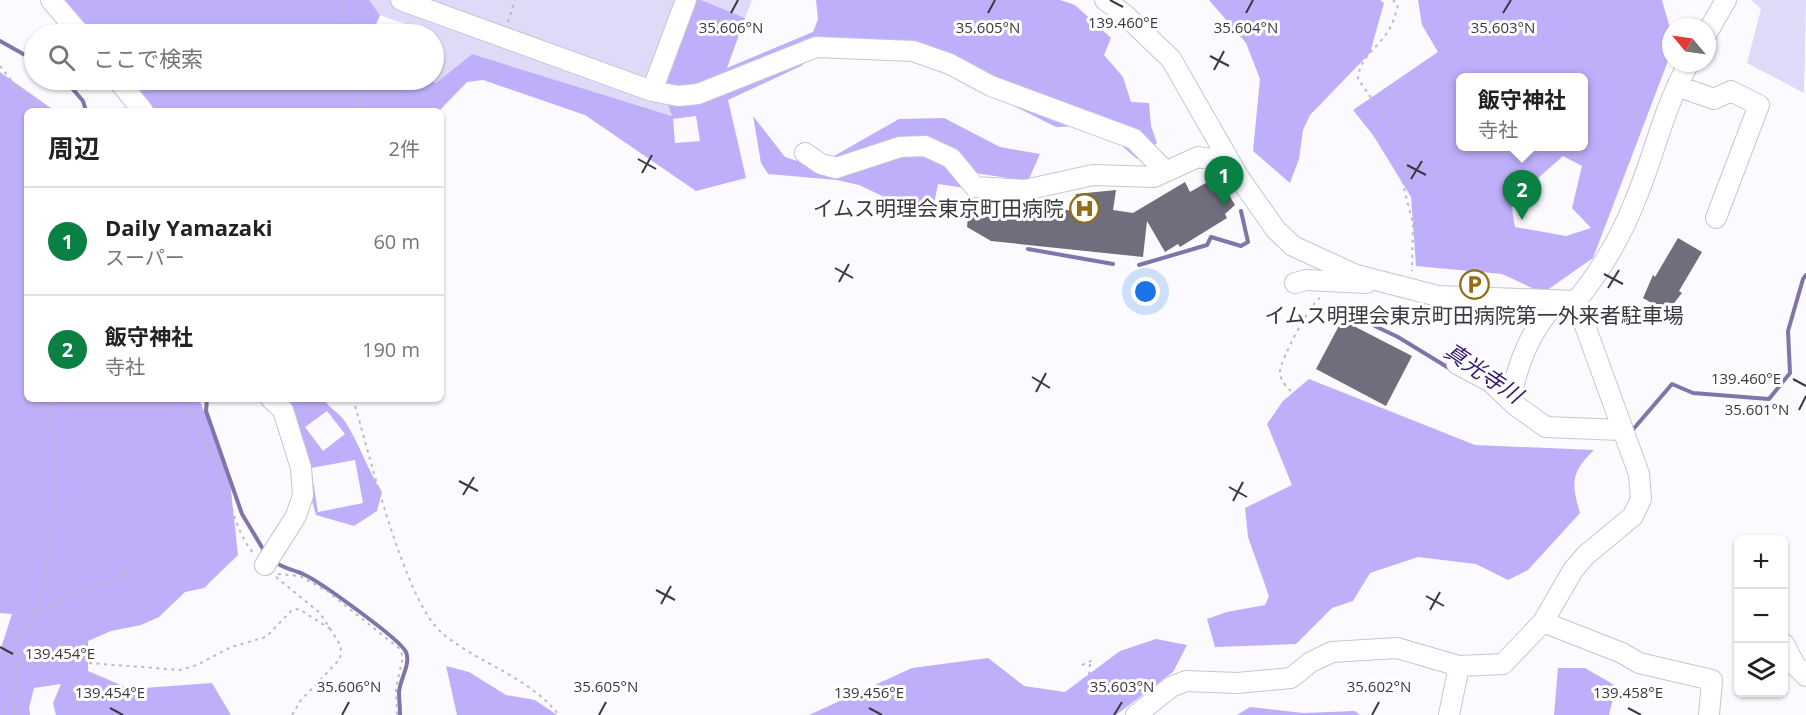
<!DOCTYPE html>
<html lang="ja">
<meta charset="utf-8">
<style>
:root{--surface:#fff;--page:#f6f6f6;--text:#222;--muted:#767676;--line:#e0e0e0;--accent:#0b8043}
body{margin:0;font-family:"Open Sans","Noto Sans JP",sans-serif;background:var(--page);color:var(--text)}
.controls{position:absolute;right:18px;bottom:18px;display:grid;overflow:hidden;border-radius:9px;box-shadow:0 2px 4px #0004}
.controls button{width:54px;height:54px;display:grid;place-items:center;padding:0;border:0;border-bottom:2px solid var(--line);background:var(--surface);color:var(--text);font:30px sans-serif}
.compass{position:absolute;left:1662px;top:18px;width:54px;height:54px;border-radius:50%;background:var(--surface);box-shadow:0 2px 4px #0004;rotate:299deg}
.you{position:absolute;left:1146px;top:292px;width:21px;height:21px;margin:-15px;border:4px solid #fff;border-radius:50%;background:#1a73e8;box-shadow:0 0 0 9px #1a73e833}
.badge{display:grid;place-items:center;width:39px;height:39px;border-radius:50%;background:var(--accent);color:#fff;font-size:20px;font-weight:700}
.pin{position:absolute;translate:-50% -50px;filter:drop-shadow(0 2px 3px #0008)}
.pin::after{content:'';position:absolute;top:32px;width:21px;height:18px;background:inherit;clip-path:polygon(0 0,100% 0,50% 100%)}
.popup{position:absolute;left:1456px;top:73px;width:132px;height:78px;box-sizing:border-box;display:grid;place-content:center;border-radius:9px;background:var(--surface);filter:drop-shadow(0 2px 4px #0005);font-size:20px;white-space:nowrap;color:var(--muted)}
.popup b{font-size:22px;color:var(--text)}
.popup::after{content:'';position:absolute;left:50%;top:100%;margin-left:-12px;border:12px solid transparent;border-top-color:var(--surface)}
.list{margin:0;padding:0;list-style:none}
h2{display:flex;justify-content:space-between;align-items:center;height:78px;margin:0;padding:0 24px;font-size:26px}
h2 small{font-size:20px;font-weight:400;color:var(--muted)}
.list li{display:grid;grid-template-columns:39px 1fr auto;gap:18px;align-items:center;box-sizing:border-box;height:108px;padding:0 24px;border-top:2px solid var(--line)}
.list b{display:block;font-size:22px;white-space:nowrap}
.list p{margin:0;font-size:20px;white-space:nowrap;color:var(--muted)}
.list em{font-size:20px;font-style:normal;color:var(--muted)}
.icon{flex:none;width:33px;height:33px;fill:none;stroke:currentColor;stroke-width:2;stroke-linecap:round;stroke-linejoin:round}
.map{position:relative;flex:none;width:1806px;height:715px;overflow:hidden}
.search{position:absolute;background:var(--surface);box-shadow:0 2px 4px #0004;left:24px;top:24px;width:420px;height:66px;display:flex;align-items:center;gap:15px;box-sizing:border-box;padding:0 21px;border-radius:33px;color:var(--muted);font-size:22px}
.panel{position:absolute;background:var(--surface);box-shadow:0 2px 4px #0004;left:24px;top:108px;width:420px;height:294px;border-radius:9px}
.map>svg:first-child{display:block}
.green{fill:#dfdaf7}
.forest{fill:#bfaffb;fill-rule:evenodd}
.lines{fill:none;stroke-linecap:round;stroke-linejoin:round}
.stream{stroke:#8174aa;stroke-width:4}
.building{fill:#706d7d}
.minor-casing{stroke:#c8c4d6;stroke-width:22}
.path{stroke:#bbbabf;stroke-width:2;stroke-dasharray:3 4.5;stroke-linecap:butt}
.minor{stroke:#fff;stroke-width:20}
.ticks{fill:none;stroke:#3a3940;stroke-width:2}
.labels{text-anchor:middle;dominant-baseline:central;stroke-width:6;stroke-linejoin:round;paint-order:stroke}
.poi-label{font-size:21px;fill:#3a3940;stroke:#fff;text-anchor:end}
.water-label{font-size:22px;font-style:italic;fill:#38186f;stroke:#fff}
.ticks-label{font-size:15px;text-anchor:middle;fill:#3a3940;stroke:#fff;stroke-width:6;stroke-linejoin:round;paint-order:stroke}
</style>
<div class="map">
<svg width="1806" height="715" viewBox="0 0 1806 715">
<rect width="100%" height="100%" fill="#fbfafe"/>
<!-- green -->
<path class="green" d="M369,0H694L672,116L472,54L436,83L428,80H434V34H405L408,25L380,15Z
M701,0H752L745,18Z
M1751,0H1806L1804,93L1747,63L1761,9Z"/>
<!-- forest -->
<path class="forest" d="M58,0H369L380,15L372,34H85Z
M694,0H701L745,18L727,68L813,32L818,19L816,0H1060L1075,5L1111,38L1104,55L1123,77L1131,102L1149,103L1151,126L1157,143L1137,159L1114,139L1083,126L1056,127L998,98L929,59L829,42L801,66L728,100L746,178L696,191L585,115L483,80L467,82L439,111H142L109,80H428L436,83L472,54L672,116L661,84ZM696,116L700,141L675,143L673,119Z
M1209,0H1380L1384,3L1370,53L1310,115L1303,130L1299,159L1290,183L1253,151L1260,79L1246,43Z
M1418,0H1662L1671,32V53L1593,258L1543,293L1502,274L1416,266L1411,197L1373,135L1353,110L1438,52L1422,25ZM1460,77H1583V146H1460ZM1563,156L1582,166L1572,208L1591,228L1566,236L1515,227L1511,202Z
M0,72L55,111H27V399H199L229,472L238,555L204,588L185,592L159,617L141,625L111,631L88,641V671L130,689L212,683L231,715H56L53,703L61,684L34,688L29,708L30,715H0V651L12,614L0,613Z
M753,116L785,157L801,162L827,160L899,119L944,118L1000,147L1040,154L1028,181L968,172L965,188L938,184L931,219L859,185L837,180L768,174L761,163Z
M1309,379L1475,445L1594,450C1571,472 1571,483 1580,513L1528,570L1508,580L1476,564L1418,557L1370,573L1353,601L1332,608L1296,644L1215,647L1207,619L1227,612L1265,605L1269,596L1248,537L1245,508L1292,485L1267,424L1283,401Z
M283,399H324C329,408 338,412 344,420C359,442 367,469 382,492L377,511L354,526L316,515ZM327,411L345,434L323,451L305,427ZM355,460L363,503L318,512L311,468Z
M1156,639L1187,645L1173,672L1116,715H809L912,668L988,658L1024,686L1065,692L1120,651Z
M446,666L469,672L506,695L535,700L557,715H457Z
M1558,668H1585L1616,686L1609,715H1554Z
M1250,707L1303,713L1355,711L1360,715H1237Z"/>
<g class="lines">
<!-- stream -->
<path class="stream" d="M0,41L34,60
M65,80L83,101L86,111
M1241,211L1248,242
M1028,249L1113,264
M1139,265L1207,245L1211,237L1241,246L1248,242
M1336,314L1355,320L1358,318L1398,337L1452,370
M207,399L206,411L242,514L266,554
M1630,433L1672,384L1693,393L1769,399L1790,373L1788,331L1803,279L1806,275
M274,561C283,569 293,569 303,574C319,581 400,639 406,652C411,664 400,679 399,692C399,699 400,707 400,715"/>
</g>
<!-- building -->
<path class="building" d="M1218,176L1235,205L1225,214L1227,218L1180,247L1178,244L1165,252L1147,221L1143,257L991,241L967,227L970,199L1027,206L1038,204L1072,211L1076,194L1116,190L1113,210L1133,213L1185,182L1190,192Z
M1678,238L1702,252L1679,291L1682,293L1667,312L1643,298L1653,275L1655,277Z
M1342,320L1412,356L1386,406L1316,369Z"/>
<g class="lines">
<defs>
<path id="minor" d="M51,0L80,34
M401,0L652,91L678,96L698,94L816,47L913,51L950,64L991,86L1134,139L1165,171
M1105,0L1124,14L1171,59L1238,176L1276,230L1293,246L1356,275L1438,296L1576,301C1600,272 1621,236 1635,201C1654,156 1664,106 1689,63
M1707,33L1726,0
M118,80L143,111
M1677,86L1714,99L1731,91L1759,105L1716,218
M652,91L686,0
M805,153L821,164L836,168L900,147L925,146L951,158L975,187L1025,190L1093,175L1154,177L1198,157L1230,162
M1295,283L1306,280L1366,283
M1457,364L1491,382L1515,405L1546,427L1621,430
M1510,398C1520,358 1530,332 1557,301
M265,565L296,516L303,495L301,468L283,410L271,399
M1543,622L1622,653L1639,663L1712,680L1709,715
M1784,644L1795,665L1806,676
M1136,715L1171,687L1186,681L1237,683L1291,678L1311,662L1332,652L1397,648L1459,666L1503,664L1543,622L1573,570L1586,555L1633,516L1641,499L1639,474L1576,301
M1449,715L1459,666"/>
</defs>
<!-- minor casing -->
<use href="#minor" class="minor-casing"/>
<!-- path -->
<path class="path" d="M340,0L345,34
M1393,0L1398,5C1396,12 1394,21 1390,28C1380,47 1359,56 1358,79L1406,148L1403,184L1413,224L1412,271
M508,22L515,0
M0,66L25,98L32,111
M355,80L362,111
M1048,83L1053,91
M25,98L44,111
M1291,391C1285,385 1280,380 1280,371C1281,359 1310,304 1320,298
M184,399C193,425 210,448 220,474C232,501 234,530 254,554
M353,399C369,451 404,602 443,634C480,664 529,677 559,715
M278,574L300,576L327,591L400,649L403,657L396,688L397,715
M276,577L320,613L341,646L340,659L301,700L292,715
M34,611L144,566
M89,663L180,670L197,665L231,647L266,637L292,610L299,609L332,630
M1090,664C1088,680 1089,690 1104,697
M1082,665L1095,659
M14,715L18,642L34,611L45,576L51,543L56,487L50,399"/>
<!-- minor -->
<use href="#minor" class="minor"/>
</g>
<!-- ticks -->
<path class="ticks" d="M1110,0L1123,7M731,13L738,0M988,13L995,0M1246,13L1253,0M1503,13L1511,0M1210,56L1229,66M1214,70L1224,51M638,159L656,169M1407,165L1426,175M642,173L652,155M1411,179L1422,161M835,268L853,278M1604,274L1623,284M839,282L849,264M1608,288L1619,270M1032,377L1050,388M1793,379L1806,386M1036,392L1046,373M1799,410L1806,396M459,481L478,491M1229,487L1247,497M463,495L474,477M1233,501L1243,482M656,590L675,600M1426,596L1444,606M661,604L671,586M1430,610L1440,592M0,647L13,654M110,708L123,715M869,708L882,715M1628,708L1641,715M342,715L349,702M599,715L606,702M1114,715L1122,702M1372,715L1379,702"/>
<!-- icons -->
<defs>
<symbol id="hospital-ring" viewBox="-11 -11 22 22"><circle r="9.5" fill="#fff" stroke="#916d14" stroke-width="1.5"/><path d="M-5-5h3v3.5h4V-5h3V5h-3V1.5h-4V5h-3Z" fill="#916d14"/></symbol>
<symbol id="parking-ring" viewBox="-11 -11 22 22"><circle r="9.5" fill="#fff" stroke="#916d14" stroke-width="1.5"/><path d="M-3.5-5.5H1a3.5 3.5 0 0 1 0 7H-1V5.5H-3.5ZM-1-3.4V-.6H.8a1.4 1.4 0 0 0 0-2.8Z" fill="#916d14"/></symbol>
</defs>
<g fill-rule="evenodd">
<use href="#hospital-ring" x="1068" y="192" width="33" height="33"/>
<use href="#parking-ring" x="1458" y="268" width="33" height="33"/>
</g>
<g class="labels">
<!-- poi labels -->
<g class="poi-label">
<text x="1064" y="208">イムス明理会東京町田病院</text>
<text x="1474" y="315" text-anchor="middle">イムス明理会東京町田病院第一外来者駐車場</text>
</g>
<!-- water labels -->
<g class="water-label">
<text transform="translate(1484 372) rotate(34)">真光寺川</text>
</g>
</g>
<g class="ticks-label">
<text x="1123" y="28">139.460°E</text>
<text x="731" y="33">35.606°N</text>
<text x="988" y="33">35.605°N</text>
<text x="1246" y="33">35.604°N</text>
<text x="1503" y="33">35.603°N</text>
<text x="1746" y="384">139.460°E</text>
<text x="1757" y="415">35.601°N</text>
<text x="60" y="659">139.454°E</text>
<text x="349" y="692">35.606°N</text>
<text x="606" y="692">35.605°N</text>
<text x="1122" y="692">35.603°N</text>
<text x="1379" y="692">35.602°N</text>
<text x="110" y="698">139.454°E</text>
<text x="869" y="698">139.456°E</text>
<text x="1628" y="698">139.458°E</text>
</g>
</svg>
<div class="controls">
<button>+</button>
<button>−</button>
<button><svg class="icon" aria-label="layers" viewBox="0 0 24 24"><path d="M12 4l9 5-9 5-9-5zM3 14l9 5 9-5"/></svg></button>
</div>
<svg class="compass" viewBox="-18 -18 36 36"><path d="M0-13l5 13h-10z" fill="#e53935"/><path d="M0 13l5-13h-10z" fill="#767676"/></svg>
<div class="you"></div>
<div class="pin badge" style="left:1224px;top:206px">1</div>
<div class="pin badge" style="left:1522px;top:220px">2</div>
<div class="popup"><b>飯守神社</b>寺社</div>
<div class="search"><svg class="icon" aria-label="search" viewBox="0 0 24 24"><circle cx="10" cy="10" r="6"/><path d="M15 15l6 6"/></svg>ここで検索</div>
<section class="panel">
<h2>周辺<small>2件</small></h2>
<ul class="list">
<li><span class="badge">1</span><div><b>Daily Yamazaki</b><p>スーパー</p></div><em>60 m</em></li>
<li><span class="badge">2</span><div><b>飯守神社</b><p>寺社</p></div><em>190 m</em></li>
</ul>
</section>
</div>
